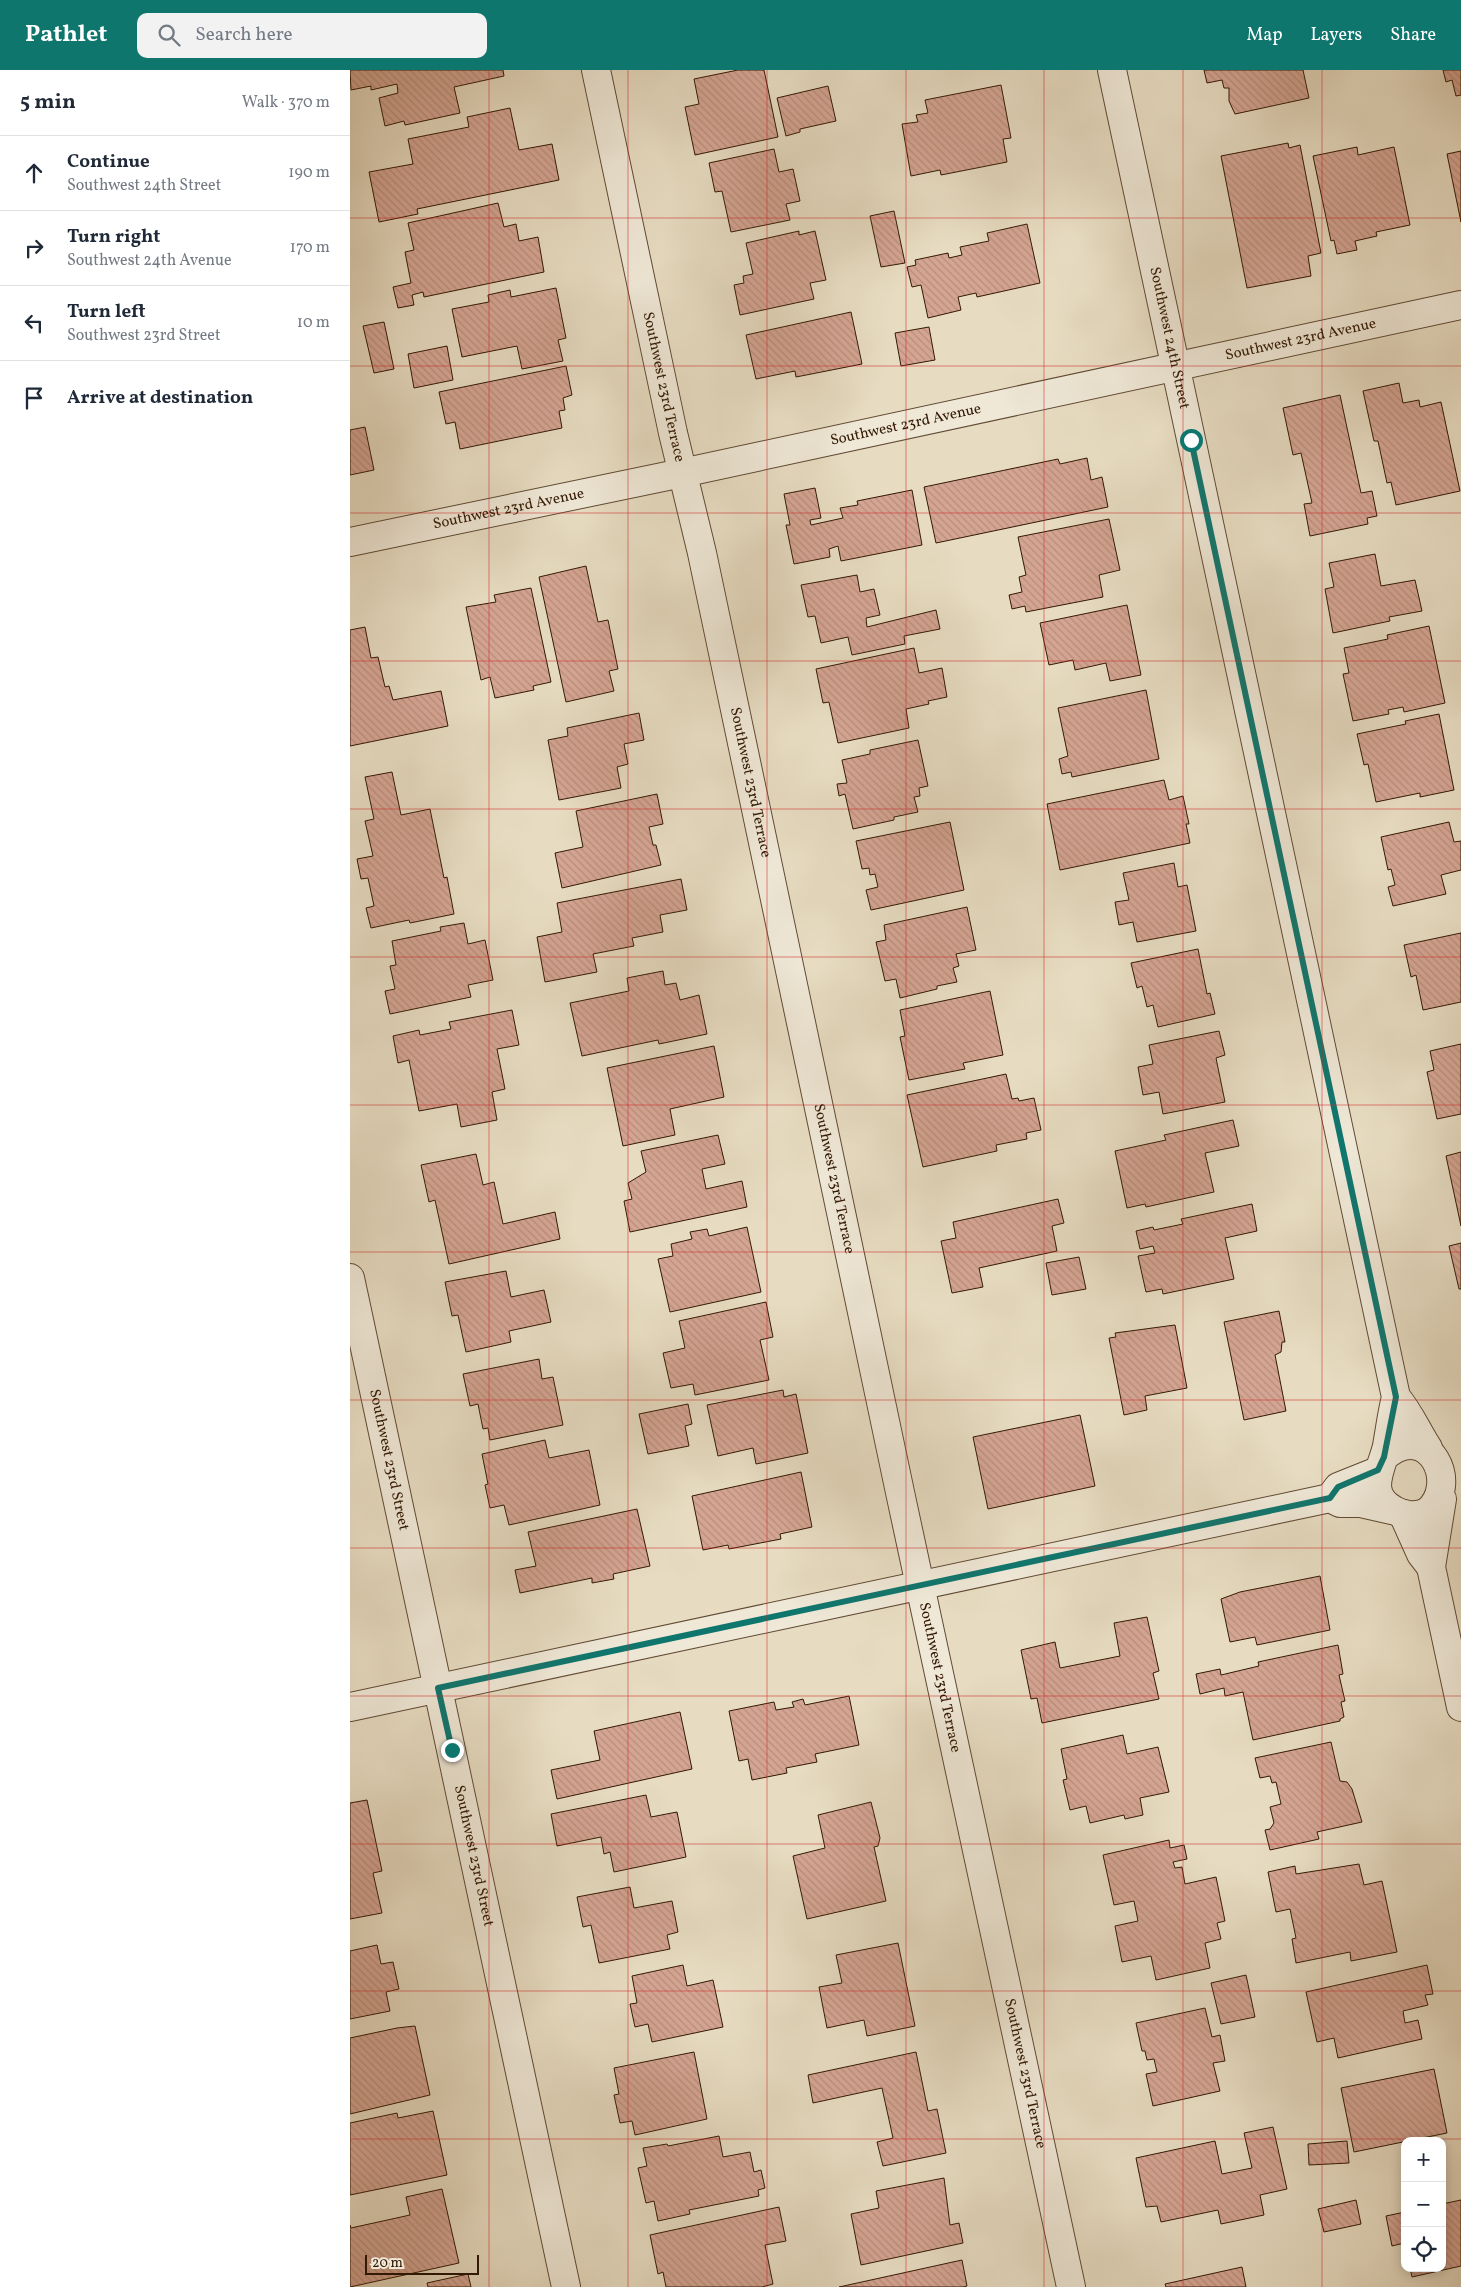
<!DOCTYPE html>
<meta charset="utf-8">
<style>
:root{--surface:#fff;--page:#f2f2f3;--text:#1f2937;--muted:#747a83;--line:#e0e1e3;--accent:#0f766e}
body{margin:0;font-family:Vollkorn,serif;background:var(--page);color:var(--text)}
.controls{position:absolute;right:15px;bottom:15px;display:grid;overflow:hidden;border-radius:10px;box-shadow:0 2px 12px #0003}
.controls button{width:45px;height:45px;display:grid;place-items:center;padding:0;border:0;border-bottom:1px solid var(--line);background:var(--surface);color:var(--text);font:25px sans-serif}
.scale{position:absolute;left:15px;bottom:12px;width:114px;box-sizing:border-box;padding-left:5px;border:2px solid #331904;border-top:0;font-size:14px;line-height:18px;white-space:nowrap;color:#331904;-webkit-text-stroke:4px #efe8d7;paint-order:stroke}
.stop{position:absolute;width:15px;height:15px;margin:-11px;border:4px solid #0f766e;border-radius:50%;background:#fff}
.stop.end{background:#0f766e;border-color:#fff;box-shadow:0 1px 5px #0008}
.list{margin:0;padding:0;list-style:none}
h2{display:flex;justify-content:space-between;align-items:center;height:65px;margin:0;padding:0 20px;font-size:21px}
h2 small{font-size:16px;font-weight:400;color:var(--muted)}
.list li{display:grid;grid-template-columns:32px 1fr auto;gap:15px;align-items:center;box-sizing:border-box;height:75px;padding:0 20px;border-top:1px solid var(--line)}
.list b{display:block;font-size:19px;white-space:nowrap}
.list p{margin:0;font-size:16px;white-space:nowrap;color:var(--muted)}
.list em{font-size:16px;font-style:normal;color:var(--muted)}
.icon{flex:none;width:28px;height:28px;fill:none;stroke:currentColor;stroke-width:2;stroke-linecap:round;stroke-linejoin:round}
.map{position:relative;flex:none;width:1111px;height:2217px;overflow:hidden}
header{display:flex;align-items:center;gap:30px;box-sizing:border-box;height:70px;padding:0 25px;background:var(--accent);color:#fff}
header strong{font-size:24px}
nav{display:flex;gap:28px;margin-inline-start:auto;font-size:18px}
.search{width:350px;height:45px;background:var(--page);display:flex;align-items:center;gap:12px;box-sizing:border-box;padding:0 18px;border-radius:10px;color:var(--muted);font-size:19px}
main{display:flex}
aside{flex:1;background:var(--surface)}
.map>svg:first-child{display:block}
.building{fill:url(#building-back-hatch);stroke:#331904}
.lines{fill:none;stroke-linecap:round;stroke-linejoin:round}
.street-casing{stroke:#604a34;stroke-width:30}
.street{stroke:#efe8d7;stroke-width:28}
.route{stroke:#0f766e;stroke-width:6}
.grid{fill:none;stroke:#d62828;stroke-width:1;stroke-opacity:0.55}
.labels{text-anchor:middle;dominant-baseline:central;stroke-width:5;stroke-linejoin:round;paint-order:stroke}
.street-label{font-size:15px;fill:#331904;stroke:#efe8d7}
</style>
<header>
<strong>Pathlet</strong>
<div class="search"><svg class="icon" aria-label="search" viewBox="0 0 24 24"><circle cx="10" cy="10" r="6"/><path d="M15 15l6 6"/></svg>Search here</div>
<nav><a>Map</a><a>Layers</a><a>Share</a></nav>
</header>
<main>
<aside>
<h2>5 min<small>Walk · 370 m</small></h2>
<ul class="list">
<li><svg class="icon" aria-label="ahead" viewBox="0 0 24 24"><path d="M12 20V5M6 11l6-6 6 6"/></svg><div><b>Continue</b><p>Southwest 24th Street</p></div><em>190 m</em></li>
<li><svg class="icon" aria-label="right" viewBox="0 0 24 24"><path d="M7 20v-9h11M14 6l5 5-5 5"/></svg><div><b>Turn right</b><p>Southwest 24th Avenue</p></div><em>170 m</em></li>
<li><svg class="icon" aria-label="left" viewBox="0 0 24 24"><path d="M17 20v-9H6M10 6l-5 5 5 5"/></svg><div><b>Turn left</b><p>Southwest 23rd Street</p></div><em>10 m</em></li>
<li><svg class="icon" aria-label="arrive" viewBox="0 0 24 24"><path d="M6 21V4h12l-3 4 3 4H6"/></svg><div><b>Arrive at destination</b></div></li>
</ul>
</aside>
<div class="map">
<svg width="1111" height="2217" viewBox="0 0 1111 2217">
<defs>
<pattern id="building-back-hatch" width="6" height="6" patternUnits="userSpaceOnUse" patternTransform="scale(1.25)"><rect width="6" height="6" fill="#d5a593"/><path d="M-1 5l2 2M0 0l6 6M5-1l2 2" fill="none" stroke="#b78d7d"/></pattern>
</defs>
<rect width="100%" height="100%" fill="#e7dcc2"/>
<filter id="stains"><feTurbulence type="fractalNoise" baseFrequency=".004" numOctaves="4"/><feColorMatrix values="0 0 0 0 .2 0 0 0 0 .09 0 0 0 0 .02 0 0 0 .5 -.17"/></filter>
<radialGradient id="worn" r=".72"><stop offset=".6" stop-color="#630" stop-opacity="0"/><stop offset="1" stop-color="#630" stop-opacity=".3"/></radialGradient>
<!-- building -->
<path class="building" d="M0,0H153L154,6L104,17L110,43L55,55L54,51L35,56L29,28L48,23L47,14L21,20V16L1,20Z
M388,0H414L428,67L345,85L335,37L349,34L344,9Z
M854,0H953L959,28L885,44L879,31V18H874L872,10L857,13Z
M1093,0H1111V25L1106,26L1102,10L1096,12Z
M651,15L661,68L653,69L657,92L591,105L590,100L561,106L552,54L568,52L566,45L578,43L575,30Z
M478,16L486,51L450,59V62L436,66L427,28Z
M160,38L169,80L202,74L209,110L67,139L68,144L29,152L19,102L63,94L58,69L119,57L117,47Z
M938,73L939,78L950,75L971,183L958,186L961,206L897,218L871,86Z
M1007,77L1008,85L1044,77L1060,155L1026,162L1027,166L1005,171L1007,180L987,184L984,170L981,171L963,86Z
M424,79L429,102L443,99L450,131L436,134L440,150L381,162L372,121L365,122L359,93Z
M1111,81V152L1097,84Z
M148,133L154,157L166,154L169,171L188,167L194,202L74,227L73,222L62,225L64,235L48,238L43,217L61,213L55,182L64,180L58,153Z
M544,141L555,193L531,197L520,146Z
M677,154L690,213L627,227L626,223L608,227L611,240L578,248L571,215L562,217L557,197L566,195L565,190L598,183L599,188L612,185L610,177L639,171L637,163Z
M449,161V165L465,161L476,210L460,213L464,229L390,245L384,215L394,213L393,206L403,204L396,173Z
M206,218L216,268L208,270L213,291L172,299L167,276L112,287L102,239L139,232L138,225L160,220L161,227Z
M501,242L512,294L446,307L445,301L406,309L396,265Z
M34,252L44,299L24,303L13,256Z
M579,257L585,290L551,296L545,263Z
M97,276L103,310L64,318L58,284Z
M216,296L222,325L213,328L215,340L209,341L212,358L110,379L105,352L96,354L89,322Z
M1049,313L1053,333L1069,330L1070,337L1091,332L1110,421L1046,435L1041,412L1037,413L1028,371H1024L1013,321Z
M990,325L1011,423L1022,421L1027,446L1017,448L1018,454L960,466L954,434L962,433L951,383L943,385L933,338Z
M15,357L24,400L0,405V360Z
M737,388L741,410L752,407L758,437L586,473L574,417L708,389L710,394Z
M465,418L471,448L460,450L461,455L493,448L490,438L508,435L507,431L562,420L572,475L491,491L488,476L479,479L480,487L444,494L436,455H440L434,424Z
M759,449L770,500L749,505L753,527L676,542L675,536L662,539L659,525L672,522L669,507L676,505L668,467Z
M1025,484L1031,516L1065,510L1072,541L1039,547L1040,551L983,563L975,519L984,517L979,493Z
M236,496L248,552L258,550L268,599L259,601L264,621L216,632L189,507Z
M507,505L510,522L524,519L530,545L516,548L517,557L586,540L590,559L554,566L555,574L502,585L498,567L471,573L465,546L458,547L451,515Z
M181,518L201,612L183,616L184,620L145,628L140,607L131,610L116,537L146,532L144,525Z
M777,535L791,605L760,611L756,593L725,600L723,590L699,595L690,553Z
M1079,556L1095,633L1054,642L1053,637L1038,640L1039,644L1003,651L993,604L999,603L994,578L1038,569L1037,565Z
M15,557L21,588L28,587L35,617L39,616L43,630L91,621L98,656L0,676V560Z
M564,578L569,603L592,598L597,627L578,631L579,634L556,639L559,658L488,673L479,632L473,633L466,599Z
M796,620L809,689L722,707L721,702L712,704L709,689L718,686L708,638Z
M289,643L294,670L274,674L278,694L267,697L271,718L209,730L198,670L218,666L217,658Z
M1089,644L1104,720L1070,727V723L1026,732L1018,694L1014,695L1007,664L1056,654L1055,651Z
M568,670L578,716L569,718L570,726L564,727L568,742L544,747V750L503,759L495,724L489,726L487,714L497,713L492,690L520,684V680Z
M42,702L51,745L80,739L94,808L97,807L104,844L60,853L59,850L21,858L16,838L24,836L18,808L11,809L7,789L23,786L15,751L24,749L15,707Z
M814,710L819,730L833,726L839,754H836L840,773L710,800L697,734Z
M307,724L313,754L299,757L303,775H306L311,795L212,818L205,783L233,777L226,741Z
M600,752L614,820L521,840L516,820L528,817L525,804L520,805L519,798L512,799L506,771Z
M1099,752L1104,772L1111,771V800L1091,805L1096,824L1043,836L1038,817L1045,815L1041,799L1038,800L1031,767Z
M824,793L828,817L837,815L846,861L787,872L783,852L769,855L765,832L779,830L773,803Z
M331,809L337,840L310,845L313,862L282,868L284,876L243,884L247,902L195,912L187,867L212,862L207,833Z
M617,837L626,880L606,884L609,896L603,898L607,912L587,916V919L550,928L546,909L535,911L526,872L536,870L534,855Z
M114,853L118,874L135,870L143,910L118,915L121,927L40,944L35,921L45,919L40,896L46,895L42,871L91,861L90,857Z
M1111,863V932L1073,940L1066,905L1061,907L1054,875Z
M848,879L857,924L860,923L865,944L808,957L803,935L797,937L792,916L787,918L781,893Z
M313,901L315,915L326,913L330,930L349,925L357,964L309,974L308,970L232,986L220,933L279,921L277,908Z
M640,921L653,985L613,993L615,999L559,1010L550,967L555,966L550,940Z
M162,940L169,975L147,979L155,1019L142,1022L147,1050L111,1057L107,1034L69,1041L59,990L48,993L43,966L69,960L70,965L101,959L99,952Z
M869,961L875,985L866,988L875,1032L813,1044L809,1022L793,1025L788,997L803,994L799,975Z
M1111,974V1044L1087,1049L1077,1002L1084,1000L1080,981Z
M364,976L374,1027L320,1039L325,1065L273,1076L257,998Z
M656,1004L662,1029L668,1028L669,1031L684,1028L691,1060L676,1063L677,1069L646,1075L647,1081L573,1097L557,1025Z
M883,1050L889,1076L855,1083L864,1122L796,1137L795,1134L777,1138L765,1081L816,1070L814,1065Z
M368,1065L375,1094L352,1099L356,1119L392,1111L397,1137L280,1162L274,1131L282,1129L278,1113L296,1102L291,1081Z
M1111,1082V1156L1096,1086Z
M126,1084L133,1115L144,1112L153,1154L205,1142L210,1169L99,1194L85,1130L79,1132L71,1095Z
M708,1129L714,1153L702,1156L707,1181L629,1198L633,1217L602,1223L591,1171L606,1168L603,1152Z
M902,1134L907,1161L875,1168L884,1209L813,1224L812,1219L796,1222L788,1186L805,1183L803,1176L790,1179L786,1161L803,1157L804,1160L833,1154L831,1149Z
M397,1157L411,1222L320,1242L308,1189L323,1186L321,1174L342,1169L340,1162L357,1159L359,1166Z
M1111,1173V1219H1109L1099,1176Z
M729,1187L736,1219L702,1225L696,1193Z
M156,1201L161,1227L194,1220L201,1252L159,1261L161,1272L116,1282L108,1245L102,1246L95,1212Z
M416,1232L423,1267L410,1270L419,1310L345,1325L343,1314L321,1318L313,1283L335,1278L329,1251Z
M929,1241L935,1272H932L931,1282L925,1285L936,1341L894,1350L874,1252Z
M825,1255L837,1318L795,1326L797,1340L774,1345L759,1268L766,1267L765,1263Z
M189,1289L192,1309L203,1307L213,1355L140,1370L138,1358L133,1359L128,1334L120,1336L113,1304Z
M433,1320L434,1327L446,1324L458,1383L406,1394L403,1378L368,1386L357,1335Z
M338,1334L342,1354L335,1356L339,1376L298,1384L289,1344Z
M730,1345L745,1416L638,1439L623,1367Z
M195,1370L199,1388L239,1380L250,1435L159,1455L154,1435L140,1438L135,1415L138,1414L132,1384Z
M451,1402L462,1457L430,1464L431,1469L379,1479L378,1475L353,1480L342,1426Z
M287,1439L300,1496L263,1504L264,1509L242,1513V1508L170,1523L165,1500L186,1496L178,1462Z
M970,1506L980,1560L907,1575L905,1567L880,1572L871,1529L890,1522Z
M797,1547L809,1601L803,1603L809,1629L692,1653L687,1628L681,1629L671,1580L705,1572L710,1598L770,1586L764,1553Z
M988,1575L993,1604L989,1605L995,1631L991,1632L994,1647L990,1649V1651L903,1670L893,1622L875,1626L874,1618L850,1624L846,1604L870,1599L871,1605L909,1596L908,1592Z
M499,1626L509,1675L465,1684L467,1692L436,1698L437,1703L402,1710L398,1689L389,1691L379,1641L424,1632L426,1640L444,1637L442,1632L453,1629L455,1635Z
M330,1642L342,1699L207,1729L201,1700L250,1690L244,1661Z
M773,1665L777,1684L808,1677L819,1722L790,1728L793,1745L775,1749L774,1745L740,1753L736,1736L720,1740L713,1710L717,1709L711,1679Z
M981,1672L990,1711L997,1712L1002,1719L1012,1752L967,1762L969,1769L920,1780L915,1760L920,1759L924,1753L920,1737L931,1734L926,1712L922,1713L920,1706L910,1708L905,1688Z
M296,1725L301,1747L327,1742L336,1787L264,1802L260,1782L254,1784L251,1767L207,1776L201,1744Z
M17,1730L32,1801L23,1803L32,1843L0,1849V1733Z
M521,1732L530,1768L528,1776L524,1777L536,1831L457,1849L443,1786L475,1778L468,1745Z
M819,1770L820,1778L834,1775L837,1789L823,1792L825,1798L832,1797L835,1814L866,1807L875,1851L867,1853L871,1869L855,1873L860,1898L806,1910L801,1886L772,1892L765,1856L788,1851L784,1831L764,1835L753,1785Z
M1009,1794L1014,1815L1032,1811L1047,1882L1001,1891L1000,1882L946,1893L942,1869L946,1868L940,1839L926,1842L918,1802L945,1796L946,1804Z
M280,1817L284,1838L322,1831L328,1862L317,1865L320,1879L249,1893L241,1855L233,1857L227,1827Z
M548,1873L565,1956L517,1966L514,1950L477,1958L469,1917L492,1913L486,1885Z
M27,1875L31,1894L43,1892L49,1919L36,1922L40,1941L0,1949V1881Z
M333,1895L337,1916L363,1910L373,1957L302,1972L298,1954L285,1957L280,1934L287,1933L282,1906Z
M1077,1895L1083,1924L1075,1925L1078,1935L1053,1941L1055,1953L1068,1950L1072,1969L988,1988L984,1968L967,1972L956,1922Z
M896,1905L905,1947L871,1954L861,1913Z
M855,1938L862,1967L870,1965L875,1991L863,1993L870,2021L803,2036L796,2004L807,2002L804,1989L797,1990L795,1981H792L786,1953Z
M65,1956L80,2025L0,2044V1968L47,1958Z
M344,1982L357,2049L285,2065L282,2051L270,2053L264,2025L269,2024L264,1998Z
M566,1982L578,2041L587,2039L596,2083L533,2096L527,2072L543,2068L532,2018L463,2033L458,2005Z
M1084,1999L1097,2063L1004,2082L991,2018Z
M83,2041L97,2105L0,2125V2053L47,2043L48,2048Z
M923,2057L937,2119L910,2125L914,2145L871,2154L868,2140L811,2152L807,2136L796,2137L786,2088L865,2071L872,2104L902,2098L894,2063Z
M369,2066L373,2087L400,2082L404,2102L411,2100L415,2118L408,2120L409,2126L339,2140L340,2144L308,2151L304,2131L296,2133L288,2098L297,2096L293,2078L317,2074L318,2076Z
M997,2071L999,2093L959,2095L958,2074Z
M594,2108L600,2155L609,2153L613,2173L511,2195L501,2144L529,2138L526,2121Z
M92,2119L109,2193L0,2217V2155L1,2158L60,2145L56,2127Z
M1006,2130L1011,2154L974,2162L968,2139Z
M1111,2130V2196L1062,2207L1060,2198H1092V2134Z
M429,2137L436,2171L415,2175L423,2214L412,2217H316L313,2202L308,2204L300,2165Z
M1055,2142V2177L1054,2173L1042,2176L1036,2146Z
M612,2190L617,2216L613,2217H489Z
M892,2197L896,2217H816L815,2214Z
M118,2204L121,2217H78L77,2213Z"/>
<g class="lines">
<defs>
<g id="street">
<path id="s1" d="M246,0L323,363L352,483L551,1427L721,2217"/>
<path id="s2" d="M762,0L1046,1327C1042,1343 1040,1359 1037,1376C1032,1398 1014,1424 1044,1440C1054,1446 1067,1447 1077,1442C1111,1415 1079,1348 1034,1387"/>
<path id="s3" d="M0,472L332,403L1111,235"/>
<path id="s4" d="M0,1208L216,2217"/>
<path d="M1046,1327C1059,1342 1067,1361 1078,1378"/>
<path d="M980,1428L988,1417L1028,1401"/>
<path d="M1092,1429L1081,1497L1111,1637"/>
<path d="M1053,1444L1071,1484L1081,1497"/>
<path d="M0,1637L980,1428L990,1433H1011L1042,1440"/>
</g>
</defs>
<!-- street casing -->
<use href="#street" class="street-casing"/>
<!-- street -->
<use href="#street" class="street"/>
</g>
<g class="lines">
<!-- route -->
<path class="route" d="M102,1680L88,1618L980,1428L988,1417L1028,1400L1034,1387L1046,1327L841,370"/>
</g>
<!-- grid -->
<path class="grid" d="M139,0V2217M278,0V2217M417,0V2217M556,0V2217M694,0V2217M833,0V2217M972,0V2217M0,148H1111M0,296H1111M0,443H1111M0,591H1111M0,739H1111M0,887H1111M0,1035H1111M0,1182H1111M0,1330H1111M0,1478H1111M0,1626H1111M0,1774H1111M0,1921H1111M0,2069H1111"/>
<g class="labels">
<!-- street labels -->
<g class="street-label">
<text stroke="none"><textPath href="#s2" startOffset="274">Southwest 24th Street</textPath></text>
<text stroke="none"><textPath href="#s3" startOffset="972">Southwest 23rd Avenue</textPath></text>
<text stroke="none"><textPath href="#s1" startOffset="324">Southwest 23rd Terrace</textPath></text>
<text stroke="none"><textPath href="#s3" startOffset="568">Southwest 23rd Avenue</textPath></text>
<text stroke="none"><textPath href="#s3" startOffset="162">Southwest 23rd Avenue</textPath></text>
<text stroke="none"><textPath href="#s1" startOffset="729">Southwest 23rd Terrace</textPath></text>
<text stroke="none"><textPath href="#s1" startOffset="1134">Southwest 23rd Terrace</textPath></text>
<text stroke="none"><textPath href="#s4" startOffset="186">Southwest 23rd Street</textPath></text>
<text stroke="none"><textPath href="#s1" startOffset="1644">Southwest 23rd Terrace</textPath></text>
<text stroke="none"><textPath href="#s4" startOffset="591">Southwest 23rd Street</textPath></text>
<text stroke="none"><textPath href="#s1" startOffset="2049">Southwest 23rd Terrace</textPath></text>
</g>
</g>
<rect width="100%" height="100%" filter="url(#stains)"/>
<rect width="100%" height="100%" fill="url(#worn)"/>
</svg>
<div class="controls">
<button>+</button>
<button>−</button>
<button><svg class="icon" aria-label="locate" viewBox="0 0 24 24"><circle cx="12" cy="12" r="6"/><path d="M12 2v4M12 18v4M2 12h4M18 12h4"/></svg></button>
</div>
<div class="scale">20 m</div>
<div class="stop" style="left:841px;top:370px"></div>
<div class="stop end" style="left:102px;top:1680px"></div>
</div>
</main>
